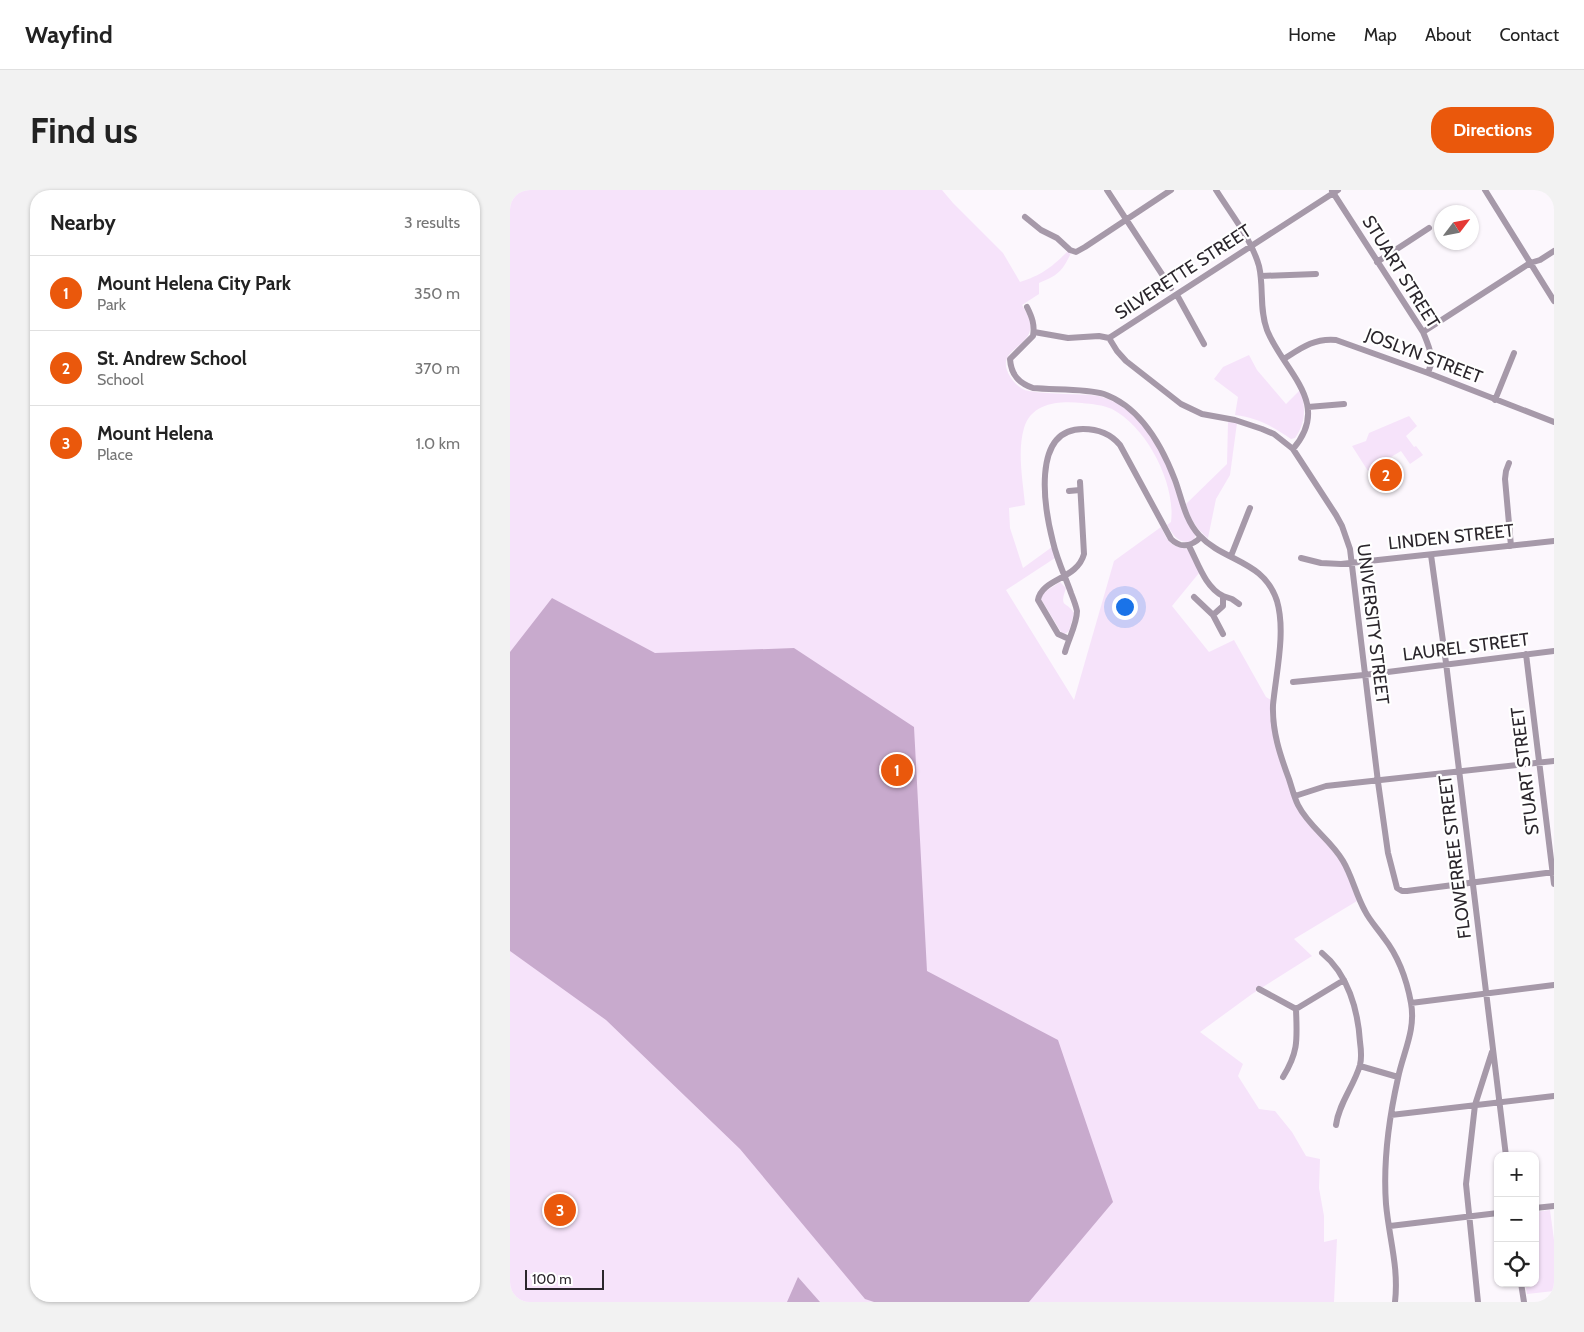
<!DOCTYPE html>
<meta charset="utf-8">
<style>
:root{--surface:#fff;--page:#f2f2f2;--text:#222;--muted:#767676;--line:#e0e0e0;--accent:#ea580c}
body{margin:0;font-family:Cabin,sans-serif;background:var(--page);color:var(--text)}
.controls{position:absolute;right:15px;bottom:15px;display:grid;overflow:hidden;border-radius:10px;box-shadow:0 1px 4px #0004}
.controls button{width:45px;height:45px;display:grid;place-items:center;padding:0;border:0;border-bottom:1px solid var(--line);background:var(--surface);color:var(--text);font:25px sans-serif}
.compass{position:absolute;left:924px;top:15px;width:45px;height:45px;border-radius:50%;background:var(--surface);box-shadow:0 1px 4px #0004;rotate:58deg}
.scale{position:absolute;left:15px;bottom:12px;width:79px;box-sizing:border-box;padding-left:5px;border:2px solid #2b262c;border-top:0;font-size:14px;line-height:18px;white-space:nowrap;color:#2b262c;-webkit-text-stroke:4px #fff;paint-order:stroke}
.you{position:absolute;left:614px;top:416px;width:18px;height:18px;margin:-12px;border:4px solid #fff;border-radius:50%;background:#1a73e8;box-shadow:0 0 0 8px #1a73e833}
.badge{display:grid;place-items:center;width:32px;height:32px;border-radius:50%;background:var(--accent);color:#fff;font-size:16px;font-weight:700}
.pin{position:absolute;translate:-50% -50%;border:2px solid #fff;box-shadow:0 1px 5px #0006}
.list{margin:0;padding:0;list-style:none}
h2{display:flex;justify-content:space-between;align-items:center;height:65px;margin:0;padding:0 20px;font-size:21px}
h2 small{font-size:16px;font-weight:400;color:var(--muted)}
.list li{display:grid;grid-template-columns:32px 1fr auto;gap:15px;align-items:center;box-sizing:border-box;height:75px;padding:0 20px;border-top:1px solid var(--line)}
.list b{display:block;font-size:19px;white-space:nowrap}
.list p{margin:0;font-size:16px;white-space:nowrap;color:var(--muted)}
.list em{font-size:16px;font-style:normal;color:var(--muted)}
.icon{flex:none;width:28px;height:28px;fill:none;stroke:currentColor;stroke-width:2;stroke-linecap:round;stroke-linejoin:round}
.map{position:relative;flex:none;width:1044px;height:1112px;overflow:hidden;border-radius:20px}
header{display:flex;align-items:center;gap:30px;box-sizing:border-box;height:70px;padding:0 25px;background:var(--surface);border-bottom:1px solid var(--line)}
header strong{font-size:24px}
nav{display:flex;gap:28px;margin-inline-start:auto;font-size:18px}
.intro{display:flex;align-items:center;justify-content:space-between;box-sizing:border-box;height:120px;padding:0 30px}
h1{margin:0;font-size:35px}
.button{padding:12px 22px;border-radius:20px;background:var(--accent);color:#fff;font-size:18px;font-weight:700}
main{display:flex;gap:30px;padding:0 30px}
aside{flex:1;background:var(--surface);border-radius:20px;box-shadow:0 1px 4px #0004}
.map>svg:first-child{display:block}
.green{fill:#f6e3fa}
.forest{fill:#c8aacd}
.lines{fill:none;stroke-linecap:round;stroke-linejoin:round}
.minor{stroke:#a699a9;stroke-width:6}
.labels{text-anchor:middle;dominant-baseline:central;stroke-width:4.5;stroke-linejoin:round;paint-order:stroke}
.street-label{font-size:18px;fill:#2b262c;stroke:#fff}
</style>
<header>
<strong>Wayfind</strong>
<nav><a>Home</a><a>Map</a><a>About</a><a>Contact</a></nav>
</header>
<div class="intro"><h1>Find us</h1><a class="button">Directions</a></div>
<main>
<aside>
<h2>Nearby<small>3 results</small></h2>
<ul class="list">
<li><span class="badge">1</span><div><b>Mount Helena City Park</b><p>Park</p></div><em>350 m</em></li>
<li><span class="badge">2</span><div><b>St. Andrew School</b><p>School</p></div><em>370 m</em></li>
<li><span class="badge">3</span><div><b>Mount Helena</b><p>Place</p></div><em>1.0 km</em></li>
</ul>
</aside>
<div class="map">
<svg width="1044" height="1112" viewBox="0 0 1044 1112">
<rect width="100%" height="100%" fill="#fcf7fd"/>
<!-- green -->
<path class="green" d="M0,0H432L443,13L493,63L510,92C532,85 542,77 558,61L561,63C552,82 548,85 529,93V104L512,115C516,122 522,131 520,140C517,159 483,161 501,188C505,194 512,200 519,201C542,205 566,203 589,206C627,216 650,254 662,289C670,311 672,326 686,345L683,351C669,355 664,346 657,335L661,332C666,294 637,237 602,219C593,215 582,214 572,213C550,211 522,212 514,238C507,262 513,291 515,315L499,318L500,338L513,378L542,357L545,368L496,400L564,510L604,371L651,337C660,356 661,355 680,360L689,383L662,416L699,462L724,450L756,507L761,510L760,528L784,611L831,670L847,711L784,749L802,766L742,804L690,842L733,874L728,886L749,919L765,921L782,942L796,966L810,969L809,998L814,1026V1052L827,1049L824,1112H0Z
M739,165L747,180L776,214L790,200C796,216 796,233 785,248L781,249C762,236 748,228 725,225L728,207L704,189L713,177Z
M899,226L907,236L896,246L904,257L906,256L913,265L900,274L891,261L858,281L842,256L856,251L859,243Z
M718,232L727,233L720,285L706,309L698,348C686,339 680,328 676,314L717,274Z
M550,392L556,398C549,419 556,410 564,423L559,441L555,444L551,442L531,409L533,403Z
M1040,1020L1044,1050V1101L1017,1104L1015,1093H1025V1022Z"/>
<!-- forest -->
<path class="forest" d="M42,408L145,463L284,458L404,537L417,781L548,850L603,1012L519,1112H364L355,1109L230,959L96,830L0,761V462Z
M288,1087L310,1112H277Z"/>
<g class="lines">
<!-- minor -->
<path class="minor" d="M597,0L661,98
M706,0C721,24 741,48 749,76C754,97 749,119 757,140C773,181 823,213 783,259
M975,0L1044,111
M822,1L913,142C919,157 925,168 918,183
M515,27L531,40L547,48L560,60L566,62L575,57L661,0
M867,72L919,38
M751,86L806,84
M667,105L694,154
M517,117C522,127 525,135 523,146L500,169C501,185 509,193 523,198C543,200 576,198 594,204C631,217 652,256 665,290C672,309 675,330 689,345C714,372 754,370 767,411C776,442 766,483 763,515C762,541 770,565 779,589C782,598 784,607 788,615C799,637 821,650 833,671C842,686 846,705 855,721C860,731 868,739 874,748C888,766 897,791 901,813C906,840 893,863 888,888C879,928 873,973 876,1014C879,1048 889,1077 885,1112
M524,142L558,148L589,146L599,148L828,0
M913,142L1020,73L1030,70L1044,61
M599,148L607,161L616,171L671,214L692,224L725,230L752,239L764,244L783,259L826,325L832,336L840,359L868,592L878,663L887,698L892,701H897L1044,682
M774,169C791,158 804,148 826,150L918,183L1044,232
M985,210L1004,163
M798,217L834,214
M999,273L996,281L995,289L1001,356
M559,301L570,300
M679,356C688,373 695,397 713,406V416L703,425
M921,365L936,473L996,966
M721,366L740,318
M791,368L811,373L831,374L1044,351
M713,406L722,409L729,414
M684,407L703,425L713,444
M559,449L548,444L528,410C532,388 567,390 574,364L570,292
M555,462C558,450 567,434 567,421C566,416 563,408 561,403C555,386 547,370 543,352C535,321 520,239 573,239C588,239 600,243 610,255L661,349C671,359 682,356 691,347
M1016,464L1044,694
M783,492L854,485L1044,461
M785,606L816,596L1044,571
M812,763C838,784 848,820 850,852C851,859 852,867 850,875C844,896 829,913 826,935
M749,799L786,819C787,849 789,861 773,887
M901,813L1044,795
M786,819L834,790
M850,876L888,887
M881,925L1044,906
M1025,1018L1044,1016
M880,1036L988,1023
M1011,1093L1014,1112
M968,1112L956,994L965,915L982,862"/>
</g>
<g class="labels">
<!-- street labels -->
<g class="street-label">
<text transform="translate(673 82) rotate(-33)">SILVERETTE STREET</text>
<text transform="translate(891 82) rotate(58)">STUART STREET</text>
<text transform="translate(914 166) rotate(21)">JOSLYN STREET</text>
<text transform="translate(941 347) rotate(-6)">LINDEN STREET</text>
<text transform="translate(863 434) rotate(83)">UNIVERSITY STREET</text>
<text transform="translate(956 457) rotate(-7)">LAUREL STREET</text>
<text transform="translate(1015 581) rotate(-97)">STUART STREET</text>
<text transform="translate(945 667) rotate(-97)">FLOWERREE STREET</text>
</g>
</g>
</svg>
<div class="controls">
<button>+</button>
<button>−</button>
<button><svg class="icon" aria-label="locate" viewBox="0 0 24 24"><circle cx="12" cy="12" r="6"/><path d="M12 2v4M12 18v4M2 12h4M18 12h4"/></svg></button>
</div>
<svg class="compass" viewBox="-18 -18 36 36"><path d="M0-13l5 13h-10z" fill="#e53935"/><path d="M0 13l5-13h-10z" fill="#767676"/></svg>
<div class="scale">100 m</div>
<div class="you"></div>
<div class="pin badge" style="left:387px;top:580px">1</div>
<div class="pin badge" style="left:876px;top:285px">2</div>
<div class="pin badge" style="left:50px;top:1020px">3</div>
</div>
</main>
